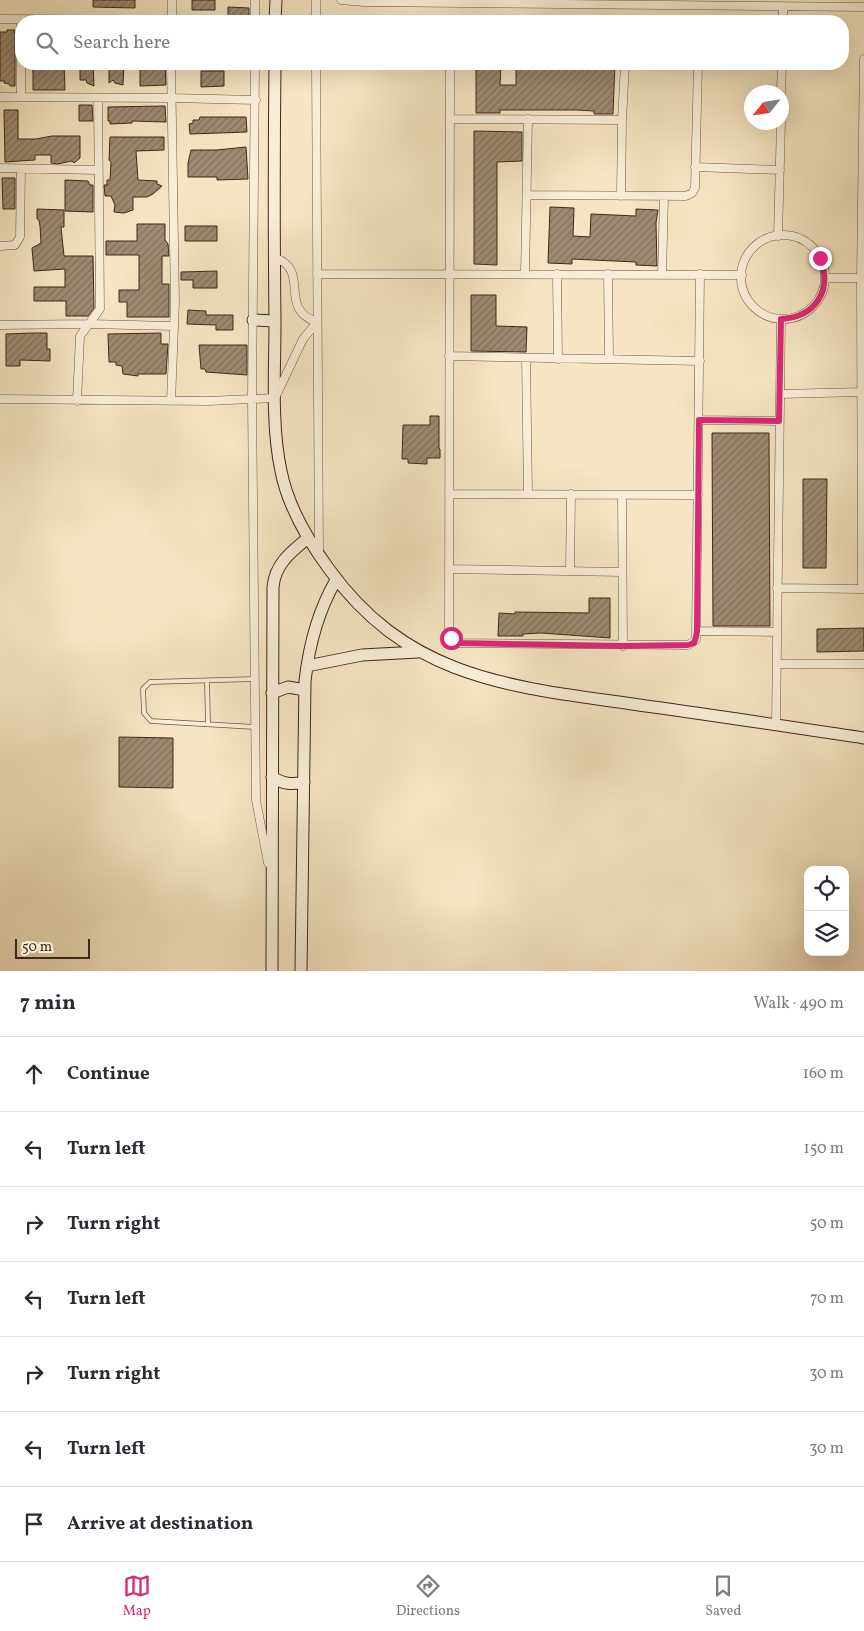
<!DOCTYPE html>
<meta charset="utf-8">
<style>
:root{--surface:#fff;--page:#f7f7f7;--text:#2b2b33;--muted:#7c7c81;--line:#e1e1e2;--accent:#db2777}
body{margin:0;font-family:Vollkorn,serif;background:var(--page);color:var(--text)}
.controls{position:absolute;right:15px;bottom:15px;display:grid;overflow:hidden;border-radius:10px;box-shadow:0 5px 20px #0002}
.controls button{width:45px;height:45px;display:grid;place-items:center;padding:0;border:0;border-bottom:1px solid var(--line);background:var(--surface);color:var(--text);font:25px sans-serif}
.compass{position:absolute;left:744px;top:85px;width:45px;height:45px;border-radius:50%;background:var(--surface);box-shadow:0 5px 20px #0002;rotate:240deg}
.scale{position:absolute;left:15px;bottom:12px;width:75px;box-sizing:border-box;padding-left:5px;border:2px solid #402719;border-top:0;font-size:14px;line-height:18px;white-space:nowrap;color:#402719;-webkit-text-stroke:4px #f8eed7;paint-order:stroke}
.stop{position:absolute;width:15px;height:15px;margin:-11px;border:4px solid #db2777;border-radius:50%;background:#fff}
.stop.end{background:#db2777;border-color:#fff;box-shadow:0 1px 5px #0008}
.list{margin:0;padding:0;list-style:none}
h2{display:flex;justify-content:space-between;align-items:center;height:65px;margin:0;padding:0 20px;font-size:21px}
h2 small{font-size:16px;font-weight:400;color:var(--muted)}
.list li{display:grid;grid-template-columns:32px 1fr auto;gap:15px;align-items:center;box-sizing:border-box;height:75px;padding:0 20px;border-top:1px solid var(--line)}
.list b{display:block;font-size:19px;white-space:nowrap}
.list em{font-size:16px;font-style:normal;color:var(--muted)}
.icon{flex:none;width:28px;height:28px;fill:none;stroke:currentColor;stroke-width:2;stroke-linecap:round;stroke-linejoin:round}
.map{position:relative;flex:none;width:864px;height:971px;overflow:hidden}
.search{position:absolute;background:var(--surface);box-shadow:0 5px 20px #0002;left:15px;right:15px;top:15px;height:55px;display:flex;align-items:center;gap:12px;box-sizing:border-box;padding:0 18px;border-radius:20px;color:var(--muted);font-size:19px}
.sheet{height:590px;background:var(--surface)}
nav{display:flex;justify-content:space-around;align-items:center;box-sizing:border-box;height:70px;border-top:1px solid var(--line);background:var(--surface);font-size:14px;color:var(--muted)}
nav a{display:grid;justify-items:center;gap:2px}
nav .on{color:var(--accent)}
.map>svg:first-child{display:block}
.building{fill:url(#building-hatch);stroke:#402719}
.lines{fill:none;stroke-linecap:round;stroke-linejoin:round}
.service-casing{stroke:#6d5643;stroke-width:5.5}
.minor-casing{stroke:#6d5643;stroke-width:9}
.secondary-casing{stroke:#402719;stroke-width:13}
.service{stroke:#f8eed7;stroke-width:4}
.minor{stroke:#f8eed7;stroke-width:8}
.secondary{stroke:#f8eed7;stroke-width:11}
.route{stroke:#db2777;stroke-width:6}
</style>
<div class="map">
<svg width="864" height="971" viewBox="0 0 864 971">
<defs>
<pattern id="building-hatch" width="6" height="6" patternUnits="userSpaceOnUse" patternTransform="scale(1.25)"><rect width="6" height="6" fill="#9e8a71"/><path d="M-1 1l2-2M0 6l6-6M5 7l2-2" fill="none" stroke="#82715c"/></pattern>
</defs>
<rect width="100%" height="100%" fill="#f5e5c2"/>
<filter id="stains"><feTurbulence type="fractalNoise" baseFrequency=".004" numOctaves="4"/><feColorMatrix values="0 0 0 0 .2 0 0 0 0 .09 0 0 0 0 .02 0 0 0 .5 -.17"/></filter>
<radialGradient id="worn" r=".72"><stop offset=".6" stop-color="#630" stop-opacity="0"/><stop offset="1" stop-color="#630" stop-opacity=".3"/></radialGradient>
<!-- building -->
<path class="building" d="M93,0H135V8L93,7Z
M192,0H215V10H192Z
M228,7L249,8V21H228Z
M7,30H15V86H10L9,84L4,83L5,81H0V32H7Z
M33,64H64L65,90H33Z
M80,64H93L94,86L87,83L86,80H80Z
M109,64H124L123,85L115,83L113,80L109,83Z
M140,64H165L166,85L140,86Z
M476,64H501L500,85H516V64H615L613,114H594V111L577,110H500V113H476Z
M201,71H224V86L201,87Z
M79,105H92L93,121H79Z
M165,106L166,122L132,121V123L110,124V121H108V107Z
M4,110H18V139H36L52,136H80V158L74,163L72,161L57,164L51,163V155H35V160L5,162Z
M200,117H246L247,132L190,134L189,124L193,123V120H199Z
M474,131L522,132V161L497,162V265L474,264Z
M110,137H164V150L136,151L138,180L157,181V184L162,186L153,194L147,197H133V210L124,213L114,212L115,205L111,196H105L104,185H107V180H110L111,162L109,160Z
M246,147L248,179L217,180V177H188V163L191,150H217Z
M2,178H15V209H3Z
M65,180L88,181L90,185H93V212L65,211Z
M550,207L574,208L573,236L590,237L591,214L636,216V209L658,210L656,223L657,266L636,265V262L572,259V264L548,263Z
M37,209L64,210V227H61L64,256H93L94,308L88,316H66V301H34V287H65V269L34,271L32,248L41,243L40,226L39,220L37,219Z
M137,224H165V240L168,244L169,256H162V284H169V317H127V302H119V290H139V255H106V241H137Z
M185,226H217V241H185Z
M217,271V288H193V280H181V272Z
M471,295H496V326L527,327L526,352L471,351Z
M188,310L206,311V315H233V330H216V325L187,324Z
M32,333H47V349H50V361L20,360V366H6V334Z
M161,333V344H168L166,374H138V376L123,374L122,366L116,365V362H109L108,334Z
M199,345H247V375L206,372L205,369H201Z
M430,416H439V449H440V458H427V464L408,463V459H402L403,425H430Z
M712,433H769L770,626H713Z
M803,479H827L826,568H803Z
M589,598H610V638L541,633L523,634V636H498L499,613L515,614V612L589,613Z
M864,628V651L817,652V629Z
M119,737L173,738V788L119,787Z"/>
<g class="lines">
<defs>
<path id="service" d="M207,681L208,724
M255,727L151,721L144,713L143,689L150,682L255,679"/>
<path id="minor" d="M316,0V21
M341,0L364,2L864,7
M0,19L172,20
M21,19V97
M172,21V0
M255,21V0
M783,21V6
M255,64L252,399L256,800L268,863
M316,64L319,553
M450,64L449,633L451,638L458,643L688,645L696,640L700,274
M781,92L782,64
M0,97L171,98L256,100
M451,119L622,120
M695,167L780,170
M0,168L98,170
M528,195L686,196L692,193L695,188L698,64
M621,196L622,120L625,64
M741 277a42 42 0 1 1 84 0a42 42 0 1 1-84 0Z
M778,236L781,122
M0,246L15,245L20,237L21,169
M317,274L742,275
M525,274L528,119
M557,274L558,359
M608,274L609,359
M662,275L664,196
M825,278H864
M0,325L88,324L174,326
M449,356L700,361
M526,358L528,494
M780,394L861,392
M0,399L208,401L275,398L303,339L317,322C276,308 313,270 273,257
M77,401L80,336L100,309L98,98
M171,401L175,302L171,64
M699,420L779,421
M449,494L698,495
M622,495L623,646
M449,569L622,572
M570,571L571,494
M777,588L864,589
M862,589L861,278L864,59
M697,631L777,632
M777,664H864
M776,725L781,319"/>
<path id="secondary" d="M275,21L276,0
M275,64C274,150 274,236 275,323C275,370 271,425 281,471C288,507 307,539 329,569C411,683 519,687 646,706C719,716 791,727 864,738
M253,320L275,321
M307,666L362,655L418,652
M272,693L288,687L305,690
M272,777C283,784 292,785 304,782
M272,971L273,587C275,564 291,552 308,538
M301,971L305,681C309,645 318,611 336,580"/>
</defs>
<!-- service casing -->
<use href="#service" class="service-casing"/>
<!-- minor casing -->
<use href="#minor" class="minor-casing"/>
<!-- secondary casing -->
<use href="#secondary" class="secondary-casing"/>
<!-- service -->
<use href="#service" class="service"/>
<!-- minor -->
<use href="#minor" class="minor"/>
<!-- secondary -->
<use href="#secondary" class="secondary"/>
</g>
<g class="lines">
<!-- route -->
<path class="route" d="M451,638L458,643L622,646L688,645L694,643L696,637L697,631L699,420L779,421L781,319C815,317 833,291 820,258"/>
</g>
<rect width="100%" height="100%" filter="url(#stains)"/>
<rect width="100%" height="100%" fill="url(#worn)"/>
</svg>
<div class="controls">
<button><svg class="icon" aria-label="locate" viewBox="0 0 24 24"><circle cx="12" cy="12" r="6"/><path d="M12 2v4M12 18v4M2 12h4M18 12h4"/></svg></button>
<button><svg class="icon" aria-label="layers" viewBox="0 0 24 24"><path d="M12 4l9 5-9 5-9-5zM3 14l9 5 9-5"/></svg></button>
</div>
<svg class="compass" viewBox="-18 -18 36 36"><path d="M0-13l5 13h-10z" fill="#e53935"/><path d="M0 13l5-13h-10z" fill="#7c7c81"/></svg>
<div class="scale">50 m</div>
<div class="stop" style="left:451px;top:638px"></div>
<div class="stop end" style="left:820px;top:258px"></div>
<div class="search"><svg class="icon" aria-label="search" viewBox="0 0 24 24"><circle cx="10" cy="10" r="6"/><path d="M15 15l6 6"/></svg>Search here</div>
</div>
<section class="sheet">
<h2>7 min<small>Walk · 490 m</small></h2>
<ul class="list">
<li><svg class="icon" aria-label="ahead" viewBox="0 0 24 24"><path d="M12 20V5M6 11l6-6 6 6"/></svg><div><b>Continue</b></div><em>160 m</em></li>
<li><svg class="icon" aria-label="left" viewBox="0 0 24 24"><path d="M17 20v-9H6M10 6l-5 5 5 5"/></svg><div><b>Turn left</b></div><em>150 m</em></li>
<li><svg class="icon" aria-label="right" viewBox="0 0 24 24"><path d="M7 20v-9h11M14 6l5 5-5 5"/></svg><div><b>Turn right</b></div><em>50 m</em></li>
<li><svg class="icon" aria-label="left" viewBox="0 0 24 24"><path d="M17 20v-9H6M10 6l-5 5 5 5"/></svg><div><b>Turn left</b></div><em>70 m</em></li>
<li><svg class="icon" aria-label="right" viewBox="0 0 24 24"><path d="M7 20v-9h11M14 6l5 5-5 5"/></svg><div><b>Turn right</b></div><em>30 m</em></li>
<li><svg class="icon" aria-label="left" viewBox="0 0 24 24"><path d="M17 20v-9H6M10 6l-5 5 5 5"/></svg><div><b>Turn left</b></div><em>30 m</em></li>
<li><svg class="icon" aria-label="arrive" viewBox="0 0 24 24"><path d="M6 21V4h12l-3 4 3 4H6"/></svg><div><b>Arrive at destination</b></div></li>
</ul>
</section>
<nav>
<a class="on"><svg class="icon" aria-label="map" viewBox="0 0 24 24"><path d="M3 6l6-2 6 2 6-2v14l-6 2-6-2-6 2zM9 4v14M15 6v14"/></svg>Map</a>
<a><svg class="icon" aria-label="directions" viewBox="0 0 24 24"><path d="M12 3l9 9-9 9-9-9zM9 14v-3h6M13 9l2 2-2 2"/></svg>Directions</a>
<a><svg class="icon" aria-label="saved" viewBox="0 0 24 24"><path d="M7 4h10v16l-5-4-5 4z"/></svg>Saved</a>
</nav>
